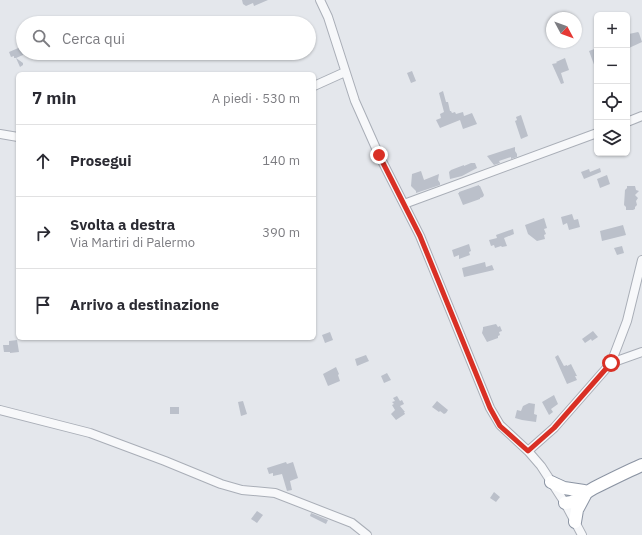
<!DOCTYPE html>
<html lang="it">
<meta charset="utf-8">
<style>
:root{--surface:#fff;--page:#f2f2f3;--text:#2b2b33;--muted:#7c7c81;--line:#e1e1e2}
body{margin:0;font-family:"IBM Plex Sans",sans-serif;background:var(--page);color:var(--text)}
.controls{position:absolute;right:12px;top:12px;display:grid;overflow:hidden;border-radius:6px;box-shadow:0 1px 3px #0004}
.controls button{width:36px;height:36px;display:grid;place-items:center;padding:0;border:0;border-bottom:1px solid var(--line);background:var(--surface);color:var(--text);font:20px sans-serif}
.compass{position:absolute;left:546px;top:12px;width:36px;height:36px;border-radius:50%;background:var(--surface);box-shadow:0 1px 3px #0004;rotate:131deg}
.stop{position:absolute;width:12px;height:12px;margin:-9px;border:3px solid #d93025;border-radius:50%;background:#fff}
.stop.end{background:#d93025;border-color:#fff;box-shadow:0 1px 4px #0008}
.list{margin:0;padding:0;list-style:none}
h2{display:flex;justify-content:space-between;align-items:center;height:52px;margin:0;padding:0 16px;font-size:17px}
h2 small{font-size:13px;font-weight:400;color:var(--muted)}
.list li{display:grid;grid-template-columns:26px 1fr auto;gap:12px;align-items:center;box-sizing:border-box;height:72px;padding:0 16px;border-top:1px solid var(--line)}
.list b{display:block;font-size:15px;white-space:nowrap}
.list p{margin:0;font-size:13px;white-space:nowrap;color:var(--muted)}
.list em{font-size:13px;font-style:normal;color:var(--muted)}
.icon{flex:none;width:22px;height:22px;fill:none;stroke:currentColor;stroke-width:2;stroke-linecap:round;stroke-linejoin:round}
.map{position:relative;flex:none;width:642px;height:535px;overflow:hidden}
.search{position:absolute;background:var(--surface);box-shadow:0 1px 3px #0004;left:16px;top:16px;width:300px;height:44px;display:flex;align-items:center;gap:10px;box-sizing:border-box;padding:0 14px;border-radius:22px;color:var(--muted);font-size:15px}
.panel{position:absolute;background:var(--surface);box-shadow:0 1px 3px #0004;left:16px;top:72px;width:300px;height:268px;border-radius:6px}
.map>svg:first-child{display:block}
.building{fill:#bbc0ca}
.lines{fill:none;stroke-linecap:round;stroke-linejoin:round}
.minor-casing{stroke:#a9aeb7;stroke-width:10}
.highway-casing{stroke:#8b94a3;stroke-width:14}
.minor{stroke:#f7f8fa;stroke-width:8}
.highway{stroke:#fff;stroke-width:12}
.route{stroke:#d93025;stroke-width:5}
</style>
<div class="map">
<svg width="642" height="535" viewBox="0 0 642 535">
<rect width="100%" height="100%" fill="#e4e7ec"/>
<!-- building -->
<path class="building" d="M242,0H268L254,6L253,3L246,6L243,4Z
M638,32L639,33L642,42L629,48L627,43V36H630L629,34Z
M23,46V55L16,58L23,63V65L20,67L16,58H14V56L11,57L9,52Z
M597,48V70H596L589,51Z
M565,58L569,70L561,73L564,83L561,84L552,64L557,63L556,62Z
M412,71L416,81L411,83L407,73Z
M443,91L446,102H448L450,111H451L452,113L455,112L456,114L463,112L464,116L472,113L477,124L463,129L460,120L440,128L436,120L441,118L440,114L444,112L439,93Z
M521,115L528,136L521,139L515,121L517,120L516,117Z
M515,147V151L517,154V157L511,159V157L499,161L500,163L494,165L487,156Z
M471,163H475L477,168L462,176L450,179L449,172L451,170L464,165V166Z
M600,168L601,172L584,179L581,172L589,169L590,172Z
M421,171L424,180L439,174L438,180L440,183V185L416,193V191L411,186L412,174Z
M607,175L610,184L600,188L597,179Z
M479,185V186H480L484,195L483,197L480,198V199L463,205L458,193H459V192Z
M627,186H635L636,190L639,191L635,195L638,198L636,201L637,205L635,207V209L633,210H626V207L624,205L625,190L627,188Z
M572,214L574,220L578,219L580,227L569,230L567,223L563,225L561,217Z
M544,218L547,228L544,229L546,234L544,235L545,239L537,241L528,234L525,225Z
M623,225L626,235L602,241L600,231Z
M513,229L514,234L504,238L507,246L502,247L501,246L495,248L494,245L491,246L489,240L497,238L496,235Z
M469,244L471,251L469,252L470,255L459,259V255L454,257L452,250Z
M622,246L624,253L617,255L614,248Z
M485,262L486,267L492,265L494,270L464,277L462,268Z
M496,324L498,327L500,326L502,331L499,332L500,335L498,336V338L487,342L482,333L483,329V327Z
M593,331L598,337L592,341L591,339L585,343L582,339Z
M330,332L333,340L325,343L322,335Z
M17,340L19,352L10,353V352H4L3,345H9V341Z
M366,355L369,361L357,366L355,359Z
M558,355L564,366L567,365V366L571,364L577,376H575L577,380L567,384L555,357Z
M336,367L339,374L338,375L340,381L328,386L323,374Z
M387,373L391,380L384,383L381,376Z
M554,395L558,404L551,409L553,412L549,415L542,402Z
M397,396L400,401L402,400L404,404L400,406L405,412H404L405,414L396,420L391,414L395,410L392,405L394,404L392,402L395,401L393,398Z
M243,401L247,414L241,416L238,402Z
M437,401L448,410L446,413L444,414L440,411L439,412L432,407Z
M529,403L535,404L534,414L537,415L536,422L522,420L515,418L517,410L521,411L523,406Z
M170,407H179V414H170Z
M286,462L287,464L293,462L298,478L290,481L292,490L287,491L282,474L273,476V473L269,474L267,468Z
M494,492L500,497L496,502L490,498Z
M257,511L263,515L257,523L251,519Z
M311,513L328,520L326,524L310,516Z"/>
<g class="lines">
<defs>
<path id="minor" d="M320,0L328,17L355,101L379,155L420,236L490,408L500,425L528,451L541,466L565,503L582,535
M314,86L345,72
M627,122L642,116
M0,134L18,137
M404,204L597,133
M611,363L627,321L642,260
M0,410L90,433L165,461L221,484L242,490L275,493L352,523L367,535
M528,451L554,428L611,363L642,352"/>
<path id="highway" d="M551,482L564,488L584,491
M565,503C580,502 582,494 594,488C610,480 626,472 642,465
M575,522L577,510L585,495"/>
</defs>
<!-- minor casing -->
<use href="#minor" class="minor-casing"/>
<!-- highway casing -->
<use href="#highway" class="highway-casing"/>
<!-- minor -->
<use href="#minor" class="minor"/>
<!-- highway -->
<use href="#highway" class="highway"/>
</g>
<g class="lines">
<!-- route -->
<path class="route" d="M379,155L420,236L490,408L500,426L528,451L554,428L611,363"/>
</g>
</svg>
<div class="controls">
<button>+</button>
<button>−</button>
<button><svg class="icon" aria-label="locate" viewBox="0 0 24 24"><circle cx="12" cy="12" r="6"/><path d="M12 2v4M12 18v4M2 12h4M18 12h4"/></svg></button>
<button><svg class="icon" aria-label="layers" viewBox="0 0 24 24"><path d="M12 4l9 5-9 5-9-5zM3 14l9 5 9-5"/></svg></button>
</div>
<svg class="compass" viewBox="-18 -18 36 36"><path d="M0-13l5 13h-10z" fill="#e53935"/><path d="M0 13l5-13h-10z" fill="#7c7c81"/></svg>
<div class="stop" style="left:611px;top:363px"></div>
<div class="stop end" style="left:379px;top:155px"></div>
<div class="search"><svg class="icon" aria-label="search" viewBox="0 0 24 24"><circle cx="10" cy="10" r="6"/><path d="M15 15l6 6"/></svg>Cerca qui</div>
<section class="panel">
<h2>7 min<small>A piedi · 530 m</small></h2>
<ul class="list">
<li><svg class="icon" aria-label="ahead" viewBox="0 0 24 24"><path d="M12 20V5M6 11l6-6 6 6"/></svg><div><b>Prosegui</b></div><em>140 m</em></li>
<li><svg class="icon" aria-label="right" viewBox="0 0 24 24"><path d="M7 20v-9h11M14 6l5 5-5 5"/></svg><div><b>Svolta a destra</b><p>Via Martiri di Palermo</p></div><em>390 m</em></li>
<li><svg class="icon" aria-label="arrive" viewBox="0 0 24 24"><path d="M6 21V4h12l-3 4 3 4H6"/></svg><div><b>Arrivo a destinazione</b></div></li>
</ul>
</section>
</div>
